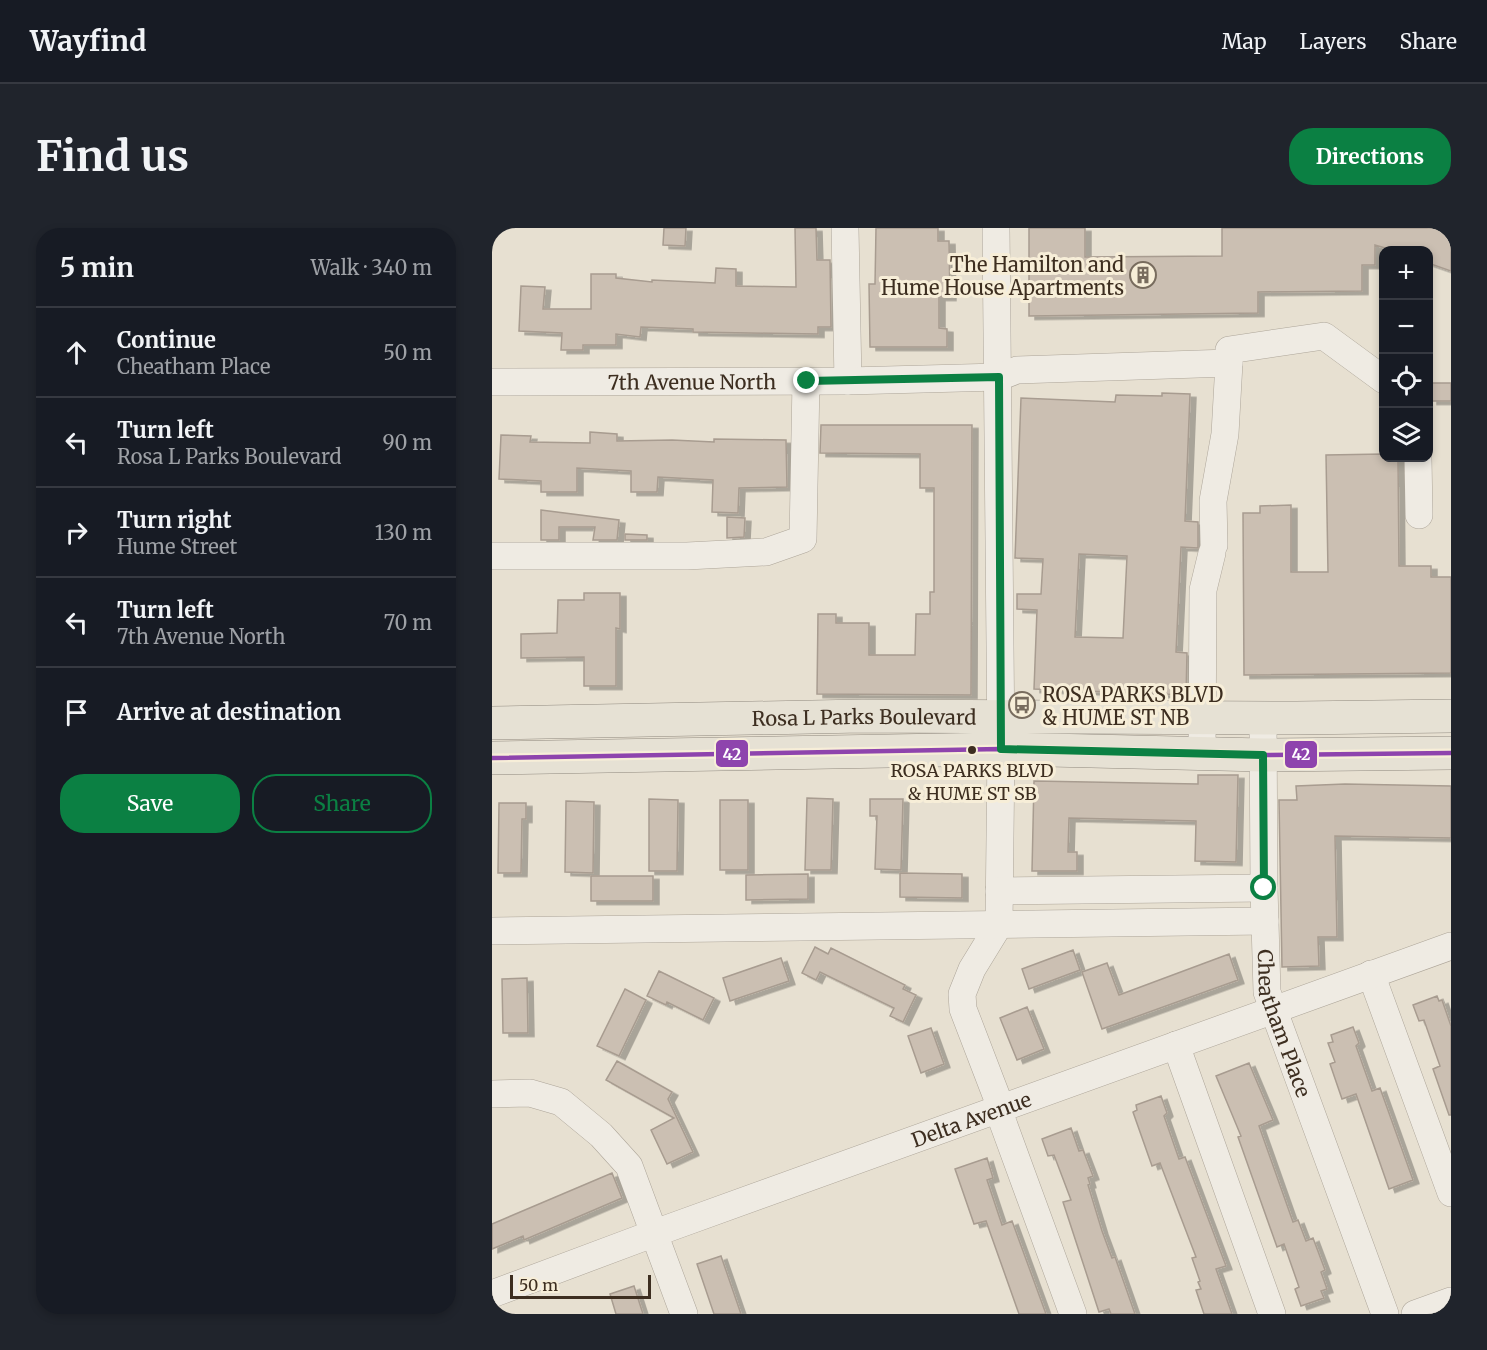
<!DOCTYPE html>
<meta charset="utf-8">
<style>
:root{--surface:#171b24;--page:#20242c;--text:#f1f3f6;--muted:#9ea1a6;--line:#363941;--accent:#0b8043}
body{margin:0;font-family:Merriweather,serif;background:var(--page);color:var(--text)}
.controls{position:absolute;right:18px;top:18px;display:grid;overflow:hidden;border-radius:12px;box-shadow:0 3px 9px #0003}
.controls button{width:54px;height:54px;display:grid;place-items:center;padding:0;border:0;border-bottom:2px solid var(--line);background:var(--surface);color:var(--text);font:30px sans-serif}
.scale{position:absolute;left:18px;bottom:15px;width:141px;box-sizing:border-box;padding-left:6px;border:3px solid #3d2e20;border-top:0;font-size:16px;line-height:21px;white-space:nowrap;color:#3d2e20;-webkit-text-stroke:4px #f7eed8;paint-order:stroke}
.stop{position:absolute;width:18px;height:18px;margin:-14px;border:4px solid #0b8043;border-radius:50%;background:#fff}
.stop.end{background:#0b8043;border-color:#fff;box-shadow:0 2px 6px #0008}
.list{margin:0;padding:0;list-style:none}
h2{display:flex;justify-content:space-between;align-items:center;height:78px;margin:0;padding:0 24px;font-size:26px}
h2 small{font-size:20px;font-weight:400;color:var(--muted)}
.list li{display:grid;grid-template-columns:39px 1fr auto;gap:18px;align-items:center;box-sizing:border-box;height:90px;padding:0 24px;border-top:2px solid var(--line)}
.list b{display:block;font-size:22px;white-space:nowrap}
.list p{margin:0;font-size:20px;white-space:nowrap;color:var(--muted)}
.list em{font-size:20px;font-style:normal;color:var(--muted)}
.actions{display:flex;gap:12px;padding:18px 24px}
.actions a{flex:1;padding:14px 0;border:2px solid var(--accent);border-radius:24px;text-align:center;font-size:21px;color:var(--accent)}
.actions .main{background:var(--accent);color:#fff}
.icon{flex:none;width:33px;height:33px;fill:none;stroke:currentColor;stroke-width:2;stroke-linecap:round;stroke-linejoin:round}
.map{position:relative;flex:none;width:959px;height:1086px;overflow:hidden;border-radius:24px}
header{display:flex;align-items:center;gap:36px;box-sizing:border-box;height:84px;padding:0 30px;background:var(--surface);border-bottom:2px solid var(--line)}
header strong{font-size:28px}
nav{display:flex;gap:33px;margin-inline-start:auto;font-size:21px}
.intro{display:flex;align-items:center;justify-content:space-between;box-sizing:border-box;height:144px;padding:0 36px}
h1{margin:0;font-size:42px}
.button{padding:15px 27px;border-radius:24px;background:var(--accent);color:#fff;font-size:21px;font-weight:700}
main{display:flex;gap:36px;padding:0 36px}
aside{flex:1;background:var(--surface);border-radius:24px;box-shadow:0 3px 9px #0003}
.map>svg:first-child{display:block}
.building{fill:#cbbfb2;stroke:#a89c90;stroke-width:1.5;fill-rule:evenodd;filter:url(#shadow)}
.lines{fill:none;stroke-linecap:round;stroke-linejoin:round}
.minor-casing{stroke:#ada599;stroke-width:28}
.major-casing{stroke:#928b80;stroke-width:34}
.minor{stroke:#efebe3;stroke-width:27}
.major{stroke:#e6e1d4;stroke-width:33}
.bus-1-casing{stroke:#f7eed8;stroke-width:9}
.bus-1{stroke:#8e44ad;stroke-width:4.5}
.route{stroke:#0b8043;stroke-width:8}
.bus-dot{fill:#3d2e20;stroke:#f7eed8;stroke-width:2}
.labels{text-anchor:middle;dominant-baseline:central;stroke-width:6;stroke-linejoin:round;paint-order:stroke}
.bus-label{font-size:18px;fill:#3d2e20;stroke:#f7eed8}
.poi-label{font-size:20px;fill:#3d2e20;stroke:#f7eed8;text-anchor:end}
.street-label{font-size:20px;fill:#3d2e20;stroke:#f7eed8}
.line-badge{stroke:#f7eed8;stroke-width:2}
.badge-label{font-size:16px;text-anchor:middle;font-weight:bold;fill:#fff}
</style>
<header>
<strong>Wayfind</strong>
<nav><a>Map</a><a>Layers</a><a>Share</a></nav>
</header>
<div class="intro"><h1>Find us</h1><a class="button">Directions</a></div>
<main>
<aside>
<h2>5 min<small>Walk · 340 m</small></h2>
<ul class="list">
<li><svg class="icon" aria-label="ahead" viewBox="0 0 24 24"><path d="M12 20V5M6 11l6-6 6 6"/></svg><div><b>Continue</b><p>Cheatham Place</p></div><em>50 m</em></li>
<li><svg class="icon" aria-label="left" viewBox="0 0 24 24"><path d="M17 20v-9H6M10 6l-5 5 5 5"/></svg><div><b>Turn left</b><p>Rosa L Parks Boulevard</p></div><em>90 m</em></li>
<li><svg class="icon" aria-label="right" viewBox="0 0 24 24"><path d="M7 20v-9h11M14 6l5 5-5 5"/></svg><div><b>Turn right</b><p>Hume Street</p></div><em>130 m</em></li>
<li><svg class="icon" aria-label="left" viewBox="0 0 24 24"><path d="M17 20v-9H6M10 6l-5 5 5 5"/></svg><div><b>Turn left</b><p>7th Avenue North</p></div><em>70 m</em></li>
<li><svg class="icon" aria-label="arrive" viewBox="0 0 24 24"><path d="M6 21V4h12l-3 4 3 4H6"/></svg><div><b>Arrive at destination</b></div></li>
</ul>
<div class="actions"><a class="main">Save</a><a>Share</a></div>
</aside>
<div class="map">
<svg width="959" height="1086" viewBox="0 0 959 1086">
<defs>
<filter id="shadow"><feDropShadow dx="6" dy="3.5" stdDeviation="0" flood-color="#0004"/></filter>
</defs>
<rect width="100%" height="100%" fill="#e7e0d1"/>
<!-- building -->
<path class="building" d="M172,0H194L193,18L171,17Z
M303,0H324L325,32H338L339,99H326V106L201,104V101L149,99L148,109L124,106V117H91V122H69L70,105L27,103L29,58L53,59L51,81H99V46H124V50L160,54V52L223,55L224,40L244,41V58L304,59Z
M384,0H446V13H457L458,69H447V100L455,101V119H378L377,56H383Z
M537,0H593V29L730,28V0H959V43L936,35V22H900L883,17V37H870V63L766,64V85L537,88Z
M939,155H959V173H939Z
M670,165L698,166L693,293L706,294V320L689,319L684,424L695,425L694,467L542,461L545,382L525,381V366H549L551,331L523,330L529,170L623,174L624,167L670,168ZM587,326L635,328L631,410L583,409Z
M329,197H480L479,467L325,466L326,386H344V395H377V427H423L424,386H438V364H442V260H428V226L328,225Z
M98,204L125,206V213L180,212L222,214V211L294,212L295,259L247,260L246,285L220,284L221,252L166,249L165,264H139V243L85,240V264H49V253L7,251L9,207L39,208L38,214L98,215Z
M891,226V230H906L907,338H939V349H959V445L752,447L751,285H768V278L799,277V344H836L834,227Z
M49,282L127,292L125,312H101L103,299H67V312H49Z
M235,289L253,290L252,309L235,310Z
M133,306L155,307V312H133Z
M92,365H128V401L124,400V458H92V429L29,430V406L65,405L66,372H92Z
M706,547H746L744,634L703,633L704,593L577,590L576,624H585V643H540L542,553L706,556Z
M853,556L959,558V610L843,608L845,709H826L827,738L790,739L787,572H805L804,558Z
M315,570L341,571L339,642H313Z
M157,571L186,572L185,643H157Z
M378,571H411L409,642L383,641L385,588H378Z
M228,572H256V642H228Z
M74,573L102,574L101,645L73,644Z
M7,575H34V591H30L29,645H6Z
M408,645L470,646V670L408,669Z
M316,646V671L254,672V647Z
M99,648H161V673H99Z
M323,719L336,726L339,720L413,757L411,761L424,767L411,794L398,788L402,780L328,744L324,752L310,745Z
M581,722L588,742L537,761L530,741Z
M737,726L746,752L610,801L590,744L615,735L627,767Z
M289,730L297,753L238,773L231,750Z
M167,743L222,770L211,792L175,774L174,777L155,768Z
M35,750L36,805H11L10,751Z
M133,761L154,772L127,828L105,818Z
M945,768L947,773L950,772L959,798V887H957L941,841L948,838L932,792L927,793L921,777Z
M535,779L552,821L525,832L508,790Z
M861,799L867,815L864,818L880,863L888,860L921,952L897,961L864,866L850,871L838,836L843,834L836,815L841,814L839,807Z
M439,800L452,836L429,845L416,808Z
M125,833L180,864L176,871L201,924L175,936L159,902L182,890L114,852Z
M757,835L781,892L767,898L801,994L806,992L814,1013L821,1010L833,1042L829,1044L835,1061L829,1063L832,1070L809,1078L803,1061L807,1059L792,1016L785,1019L746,909L749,908L724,848Z
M669,868L675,885L672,888L687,931L693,929L734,1038L724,1041L740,1086H712L704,1062L709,1061L706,1054L708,1053L700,1030L704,1029L668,935L660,938L641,884L645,882L644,877Z
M579,900L587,923L591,922L601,948L596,950L598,956L596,957L610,1003L620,1030L623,1029L643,1086H619L617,1081L607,1084L571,974L579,972L562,927L556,928L550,911Z
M495,930L501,950L495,952L510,997L520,993L554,1086H527L494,993L482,996L463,941Z
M120,945L130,970L32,1012L31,1008L0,1021V996Z
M229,1028L249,1086H222L205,1036Z
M142,1058L151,1086H124L118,1066Z"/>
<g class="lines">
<defs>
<g id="minor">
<path d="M353,0L356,153"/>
<path d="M504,0L509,521L507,697L480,741L470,766L471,781L509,880"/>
<path id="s1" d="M0,154L356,153L507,149L525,142L737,135V122L832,108L892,152"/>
<path d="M926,230L927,287"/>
<path d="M722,317L721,273L733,206L737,135"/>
<path d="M0,328H195L274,324L311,311L314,153"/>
<path id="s2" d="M771,489L772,660L775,764L893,1086"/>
<path d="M710,526L711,362L720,325"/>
<path d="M507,663L772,660"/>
<path d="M0,703L773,693"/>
<path d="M879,746L959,965"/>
<path d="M684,817L780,1086"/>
<path d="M0,866L38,865L69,874L109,907L137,938L192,1086"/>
<path d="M506,881L581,1086"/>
<path id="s3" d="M0,1066L163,1005L959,718"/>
<path d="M923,1086L959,1073"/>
</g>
<g id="major">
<path id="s4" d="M0,495L370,488L804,490L959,488"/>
<path d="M0,530L509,521L771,527L959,525"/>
</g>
</defs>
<!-- minor casing -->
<use href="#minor" class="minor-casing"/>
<!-- major casing -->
<use href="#major" class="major-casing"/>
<!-- minor -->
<use href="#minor" class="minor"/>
<!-- major -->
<use href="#major" class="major"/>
<defs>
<path id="bus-1" d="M0,530L509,521L771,527L959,525"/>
</defs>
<!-- bus-1 casing -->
<use href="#bus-1" class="bus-1-casing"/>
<!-- bus-1 -->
<use href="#bus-1" class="bus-1"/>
</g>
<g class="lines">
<!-- route -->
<path class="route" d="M315,153L507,149L509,521L771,527L772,660"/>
</g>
<!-- icons -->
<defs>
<symbol id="building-ring" viewBox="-11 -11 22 22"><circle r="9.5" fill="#f7eed8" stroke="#786c5e" stroke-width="1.5"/><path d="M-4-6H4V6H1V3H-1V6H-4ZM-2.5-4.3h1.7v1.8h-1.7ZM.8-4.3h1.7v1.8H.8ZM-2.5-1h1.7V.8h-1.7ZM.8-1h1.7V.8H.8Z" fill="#786c5e"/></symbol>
<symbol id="bus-ring" viewBox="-11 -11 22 22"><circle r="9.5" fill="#f7eed8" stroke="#786c5e" stroke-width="1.5"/><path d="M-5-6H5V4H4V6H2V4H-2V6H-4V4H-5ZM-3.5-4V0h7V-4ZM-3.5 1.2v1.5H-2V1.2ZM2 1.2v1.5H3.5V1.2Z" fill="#786c5e"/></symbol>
</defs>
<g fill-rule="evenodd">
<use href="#building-ring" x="636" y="32" width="30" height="30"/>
<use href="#bus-ring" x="515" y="462" width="30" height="30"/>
</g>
<!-- markers -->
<circle class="bus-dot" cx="480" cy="522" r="5"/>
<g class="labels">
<!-- bus labels -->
<g class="bus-label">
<text x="480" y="542">ROSA PARKS BLVD<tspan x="480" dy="23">&amp; HUME ST SB</tspan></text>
</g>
<!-- poi labels -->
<g class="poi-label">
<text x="632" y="36">The Hamilton and<tspan x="632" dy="23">Hume House Apartments</tspan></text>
<text x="550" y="466" text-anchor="start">ROSA PARKS BLVD<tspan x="550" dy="23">&amp; HUME ST NB</tspan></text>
</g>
<!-- street labels -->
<g class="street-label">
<text stroke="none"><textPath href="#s1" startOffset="200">7th Avenue North</textPath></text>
<text stroke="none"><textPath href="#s4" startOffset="372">Rosa L Parks Boulevard</textPath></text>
<text stroke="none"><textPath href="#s2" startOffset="309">Cheatham Place</textPath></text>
<text stroke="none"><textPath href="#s3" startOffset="510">Delta Avenue</textPath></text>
</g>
</g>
<g class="line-badge">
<rect x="223" y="511" width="34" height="29" rx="6" fill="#8e44ad"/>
<rect x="792" y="512" width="34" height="29" rx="6" fill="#8e44ad"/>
</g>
<g class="badge-label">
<text x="240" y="532">42</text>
<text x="809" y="532">42</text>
</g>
</svg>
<div class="controls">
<button>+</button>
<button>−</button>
<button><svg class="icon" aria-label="locate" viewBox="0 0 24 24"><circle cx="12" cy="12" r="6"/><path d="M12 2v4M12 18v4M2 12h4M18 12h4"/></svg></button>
<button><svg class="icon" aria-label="layers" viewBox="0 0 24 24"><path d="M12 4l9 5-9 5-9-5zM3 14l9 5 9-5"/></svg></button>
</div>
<div class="scale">50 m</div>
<div class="stop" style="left:772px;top:660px"></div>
<div class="stop end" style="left:315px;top:153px"></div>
</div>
</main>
